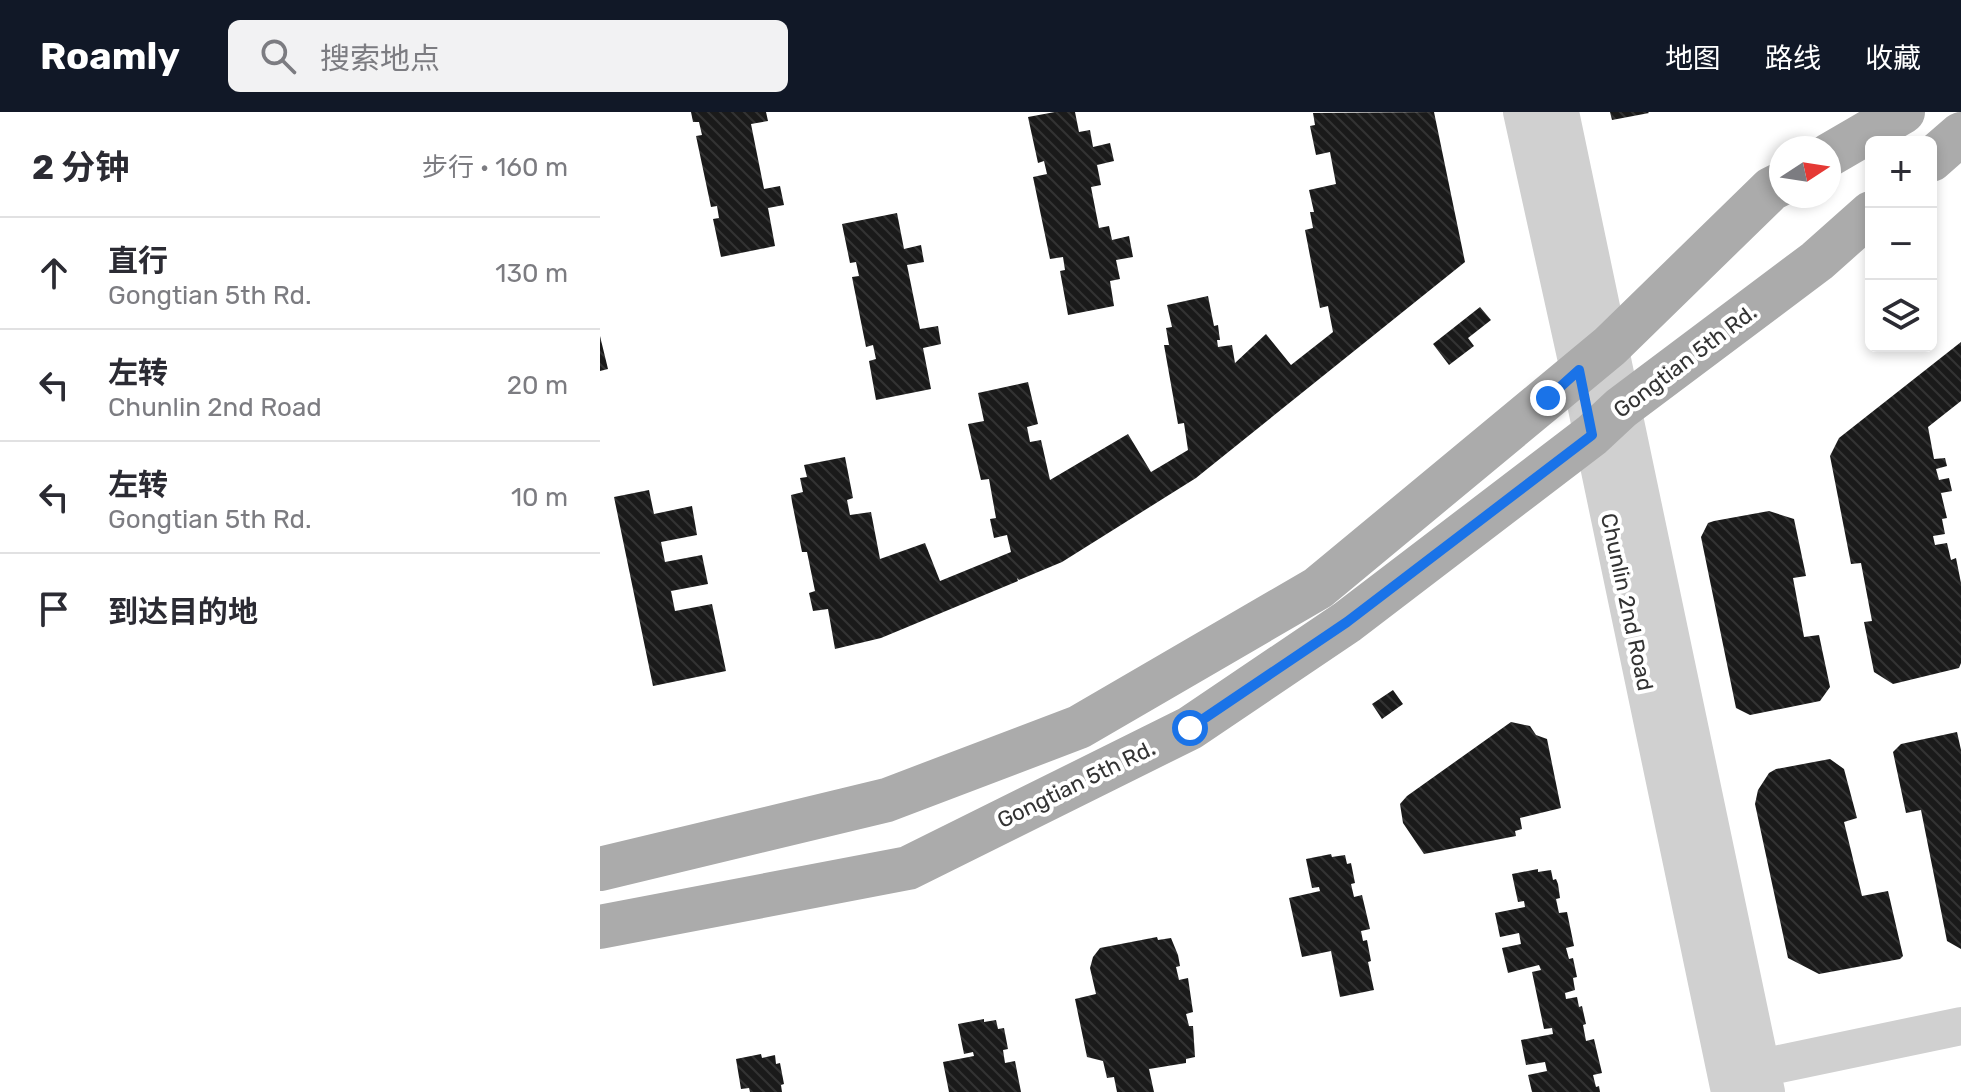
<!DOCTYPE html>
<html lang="zh">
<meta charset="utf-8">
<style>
:root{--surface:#fff;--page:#f2f2f3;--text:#2b2b33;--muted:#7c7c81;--line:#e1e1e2;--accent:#111827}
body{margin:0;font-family:Rubik,"Noto Sans SC",sans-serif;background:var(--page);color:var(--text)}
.controls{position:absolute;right:24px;top:24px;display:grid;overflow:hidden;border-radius:12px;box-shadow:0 4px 12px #0003}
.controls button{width:72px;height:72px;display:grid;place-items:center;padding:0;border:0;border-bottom:2px solid var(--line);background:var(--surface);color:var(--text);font:40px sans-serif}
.compass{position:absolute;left:1169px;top:24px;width:72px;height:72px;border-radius:50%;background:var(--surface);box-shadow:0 4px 12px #0003;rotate:78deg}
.stop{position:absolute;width:24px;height:24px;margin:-18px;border:6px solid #1a73e8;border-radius:50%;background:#fff}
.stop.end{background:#1a73e8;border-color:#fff;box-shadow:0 2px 8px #0008}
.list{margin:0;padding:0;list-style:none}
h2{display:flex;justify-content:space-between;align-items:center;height:104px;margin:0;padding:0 32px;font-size:34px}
h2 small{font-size:26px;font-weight:400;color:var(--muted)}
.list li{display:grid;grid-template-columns:52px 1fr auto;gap:24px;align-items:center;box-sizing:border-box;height:112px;padding:0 32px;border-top:2px solid var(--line)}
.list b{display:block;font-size:30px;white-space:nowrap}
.list p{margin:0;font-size:26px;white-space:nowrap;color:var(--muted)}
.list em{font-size:26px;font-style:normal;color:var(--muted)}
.icon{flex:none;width:44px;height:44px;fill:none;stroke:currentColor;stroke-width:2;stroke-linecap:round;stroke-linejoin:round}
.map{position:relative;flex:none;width:1361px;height:980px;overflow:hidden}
header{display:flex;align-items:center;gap:48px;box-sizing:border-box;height:112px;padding:0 40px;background:var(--accent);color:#fff}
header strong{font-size:38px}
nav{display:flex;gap:44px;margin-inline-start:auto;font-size:28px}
.search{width:560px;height:72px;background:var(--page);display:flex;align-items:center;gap:20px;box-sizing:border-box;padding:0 28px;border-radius:12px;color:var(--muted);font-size:30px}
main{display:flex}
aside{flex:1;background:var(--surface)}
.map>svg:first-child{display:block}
.building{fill:url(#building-back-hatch)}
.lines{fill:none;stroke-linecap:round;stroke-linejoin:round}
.minor{stroke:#d0d0d0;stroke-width:38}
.major{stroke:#ababab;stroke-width:44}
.route{stroke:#1a73e8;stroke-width:10}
.labels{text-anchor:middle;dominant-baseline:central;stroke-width:8;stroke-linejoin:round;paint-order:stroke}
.street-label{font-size:22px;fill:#333;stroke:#fff}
</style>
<header>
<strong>Roamly</strong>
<div class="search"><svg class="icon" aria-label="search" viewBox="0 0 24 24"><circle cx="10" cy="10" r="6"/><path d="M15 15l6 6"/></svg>搜索地点</div>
<nav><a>地图</a><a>路线</a><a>收藏</a></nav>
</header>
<main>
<aside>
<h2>2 分钟<small>步行 · 160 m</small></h2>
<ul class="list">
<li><svg class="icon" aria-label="ahead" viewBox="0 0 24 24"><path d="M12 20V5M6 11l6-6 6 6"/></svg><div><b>直行</b><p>Gongtian 5th Rd.</p></div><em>130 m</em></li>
<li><svg class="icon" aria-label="left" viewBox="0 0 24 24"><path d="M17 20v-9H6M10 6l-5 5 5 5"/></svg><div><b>左转</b><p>Chunlin 2nd Road</p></div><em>20 m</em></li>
<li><svg class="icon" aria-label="left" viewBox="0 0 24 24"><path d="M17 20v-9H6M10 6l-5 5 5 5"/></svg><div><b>左转</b><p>Gongtian 5th Rd.</p></div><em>10 m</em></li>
<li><svg class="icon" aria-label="arrive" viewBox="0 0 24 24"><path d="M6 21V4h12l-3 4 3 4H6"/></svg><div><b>到达目的地</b></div></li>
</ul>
</aside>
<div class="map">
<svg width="1361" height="980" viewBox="0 0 1361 980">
<defs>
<pattern id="building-back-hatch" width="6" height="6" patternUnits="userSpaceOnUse" patternTransform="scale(2)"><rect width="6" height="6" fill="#1a1a1a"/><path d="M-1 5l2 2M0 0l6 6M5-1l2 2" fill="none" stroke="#333"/></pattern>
</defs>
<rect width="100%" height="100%" fill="#fff"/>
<!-- building -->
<path class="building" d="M91,0H166L168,9L151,12L164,77L180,74L184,93L168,96L175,134L121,145L113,107L119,106L117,94L111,95L96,24L102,23L99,10H93Z
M455,0H475L479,20L490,18L493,35L510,31L514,49L497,53L501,73L491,75L499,116L509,114L512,128L529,124L533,145L516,148L520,167L510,169L514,194L468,203L460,159L465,158L463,145L450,147L433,65L447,62L444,49L438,51L428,5Z
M834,0L865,150L596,366L462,450L419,468L417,466L418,469L281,526L235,537L228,497L213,499L209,481L215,479L207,440H202L192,390L191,383L203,380L200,366L207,365L204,353L245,345L253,386L247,388L250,403L271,400L280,447L325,431L340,469L411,440L407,423L394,426L390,407L396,406L389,367L381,368L368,312L384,309L378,281L428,270L438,312L427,315L430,330L441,328L450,368L528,322L551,360L588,338L584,311L578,312L564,233H569L566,216L572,215L567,193L608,184L614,214L618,213L619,221L620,228H617L618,235L632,233L635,251L666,222L691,253L733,220L728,194L720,196L705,118L713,116L710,100H714L709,78L736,72L730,40L716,43L710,14L715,13L713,1Z
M1010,0H1048L1049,1L1012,8Z
M297,101L304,137L321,133L324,150L307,153L320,217L338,214L341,232L323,236L331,277L276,288L269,249L276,247L273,233L266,235L252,165L259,164L256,150L250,151L242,112Z
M880,195L891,208L868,226L874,234L849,253L833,232Z
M0,224L8,257L0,259Z
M1361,230V289L1328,315L1334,347L1345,346L1347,354L1336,357L1339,368L1349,366L1352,379L1341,381L1347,406L1342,407L1345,422L1333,424L1335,433L1347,431L1351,448L1356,446L1361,471V551L1359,556L1293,572L1274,560L1264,510L1272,509L1261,451L1251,452L1230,344L1239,326Z
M49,378L54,402L92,394L97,423L61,430L65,450L102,443L108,472L71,479L75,499L112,492L126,559L53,574L14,385Z
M1169,399L1194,407L1206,464L1193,466L1204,525L1219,523L1230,575L1220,589L1150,603L1136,596L1101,425L1108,411L1114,409Z
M793,578L803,592L782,607L772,592Z
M911,610L930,614L936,623L947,627L961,696L920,706L922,717L915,719L916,724L824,742L803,711L800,692L807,684Z
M1357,620L1361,638V837L1347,829L1321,698L1306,701L1293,640L1301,632Z
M1230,647L1244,657L1257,706L1244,710L1262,784L1288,779L1303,844L1300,847L1219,862L1188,846L1155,692L1158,678L1169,661L1176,657Z
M731,742L732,745L745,743L747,752L751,751L755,771L751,772L754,785L762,783L770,817L761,819L763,829L767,828L771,849L768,850L774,878L740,885L731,839L702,845L689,786L720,779L719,775L712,776L706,747Z
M938,757V760L951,758L953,768L956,767L958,772L960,786L956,787L959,801L967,800L974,834L966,836L969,847L973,846L977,865L973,866L975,878L965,881L966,887L977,885L979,895L982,894L986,912L983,913L986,929L994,927L1002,961L993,963L996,975L999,974L1000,980H932L928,963L947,959L945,950L926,953L921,928L953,922L952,916L944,917L932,860L941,858L939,853L908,861L902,836L921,832L919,821L900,825L895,801L925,795L924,789L918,790L912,762Z
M557,825L558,828L571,826L578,843L580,854L576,855L579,868L588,866L593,900L586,902L589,914H593L595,945L586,947V951L549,957L554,980H517L514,965L507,966L503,949L487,945L475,887L496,882L490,856L493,845L500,836Z
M384,907V910L396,908L398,917L404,916L408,937L403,938L405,951L415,949L421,980H349L343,950L374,944L373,940L364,942L358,912Z
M161,942L162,946L175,943L176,952L180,951L184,972L181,973L182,980H150L149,976L141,977L136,947Z"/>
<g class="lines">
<!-- minor -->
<path class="minor" d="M922,0L979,258L1130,980
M960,0L1166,980
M1137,961L1361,914"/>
<!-- major -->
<path class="major" d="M1229,43L1303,0
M1331,48L1361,22
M0,757L287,688L479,615L718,476L1010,234L1171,77L1181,72
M0,815L308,756L590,616L747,510L992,323L1021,296L1217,149L1271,101"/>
</g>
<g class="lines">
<!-- route -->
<path class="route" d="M590,616L747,510L992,323L979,258L948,286"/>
</g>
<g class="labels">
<!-- street labels -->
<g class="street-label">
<text transform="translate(1085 249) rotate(-37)">Gongtian 5th Rd.</text>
<text transform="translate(1027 490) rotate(78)">Chunlin 2nd Road</text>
<text transform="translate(476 672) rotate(-26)">Gongtian 5th Rd.</text>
</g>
</g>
</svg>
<div class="controls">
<button>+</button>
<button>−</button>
<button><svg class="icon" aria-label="layers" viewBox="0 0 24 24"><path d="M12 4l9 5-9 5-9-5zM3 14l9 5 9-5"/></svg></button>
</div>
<svg class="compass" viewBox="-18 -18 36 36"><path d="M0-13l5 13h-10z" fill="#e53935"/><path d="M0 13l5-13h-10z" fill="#7c7c81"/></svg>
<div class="stop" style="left:590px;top:616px"></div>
<div class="stop end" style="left:948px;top:286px"></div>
</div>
</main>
